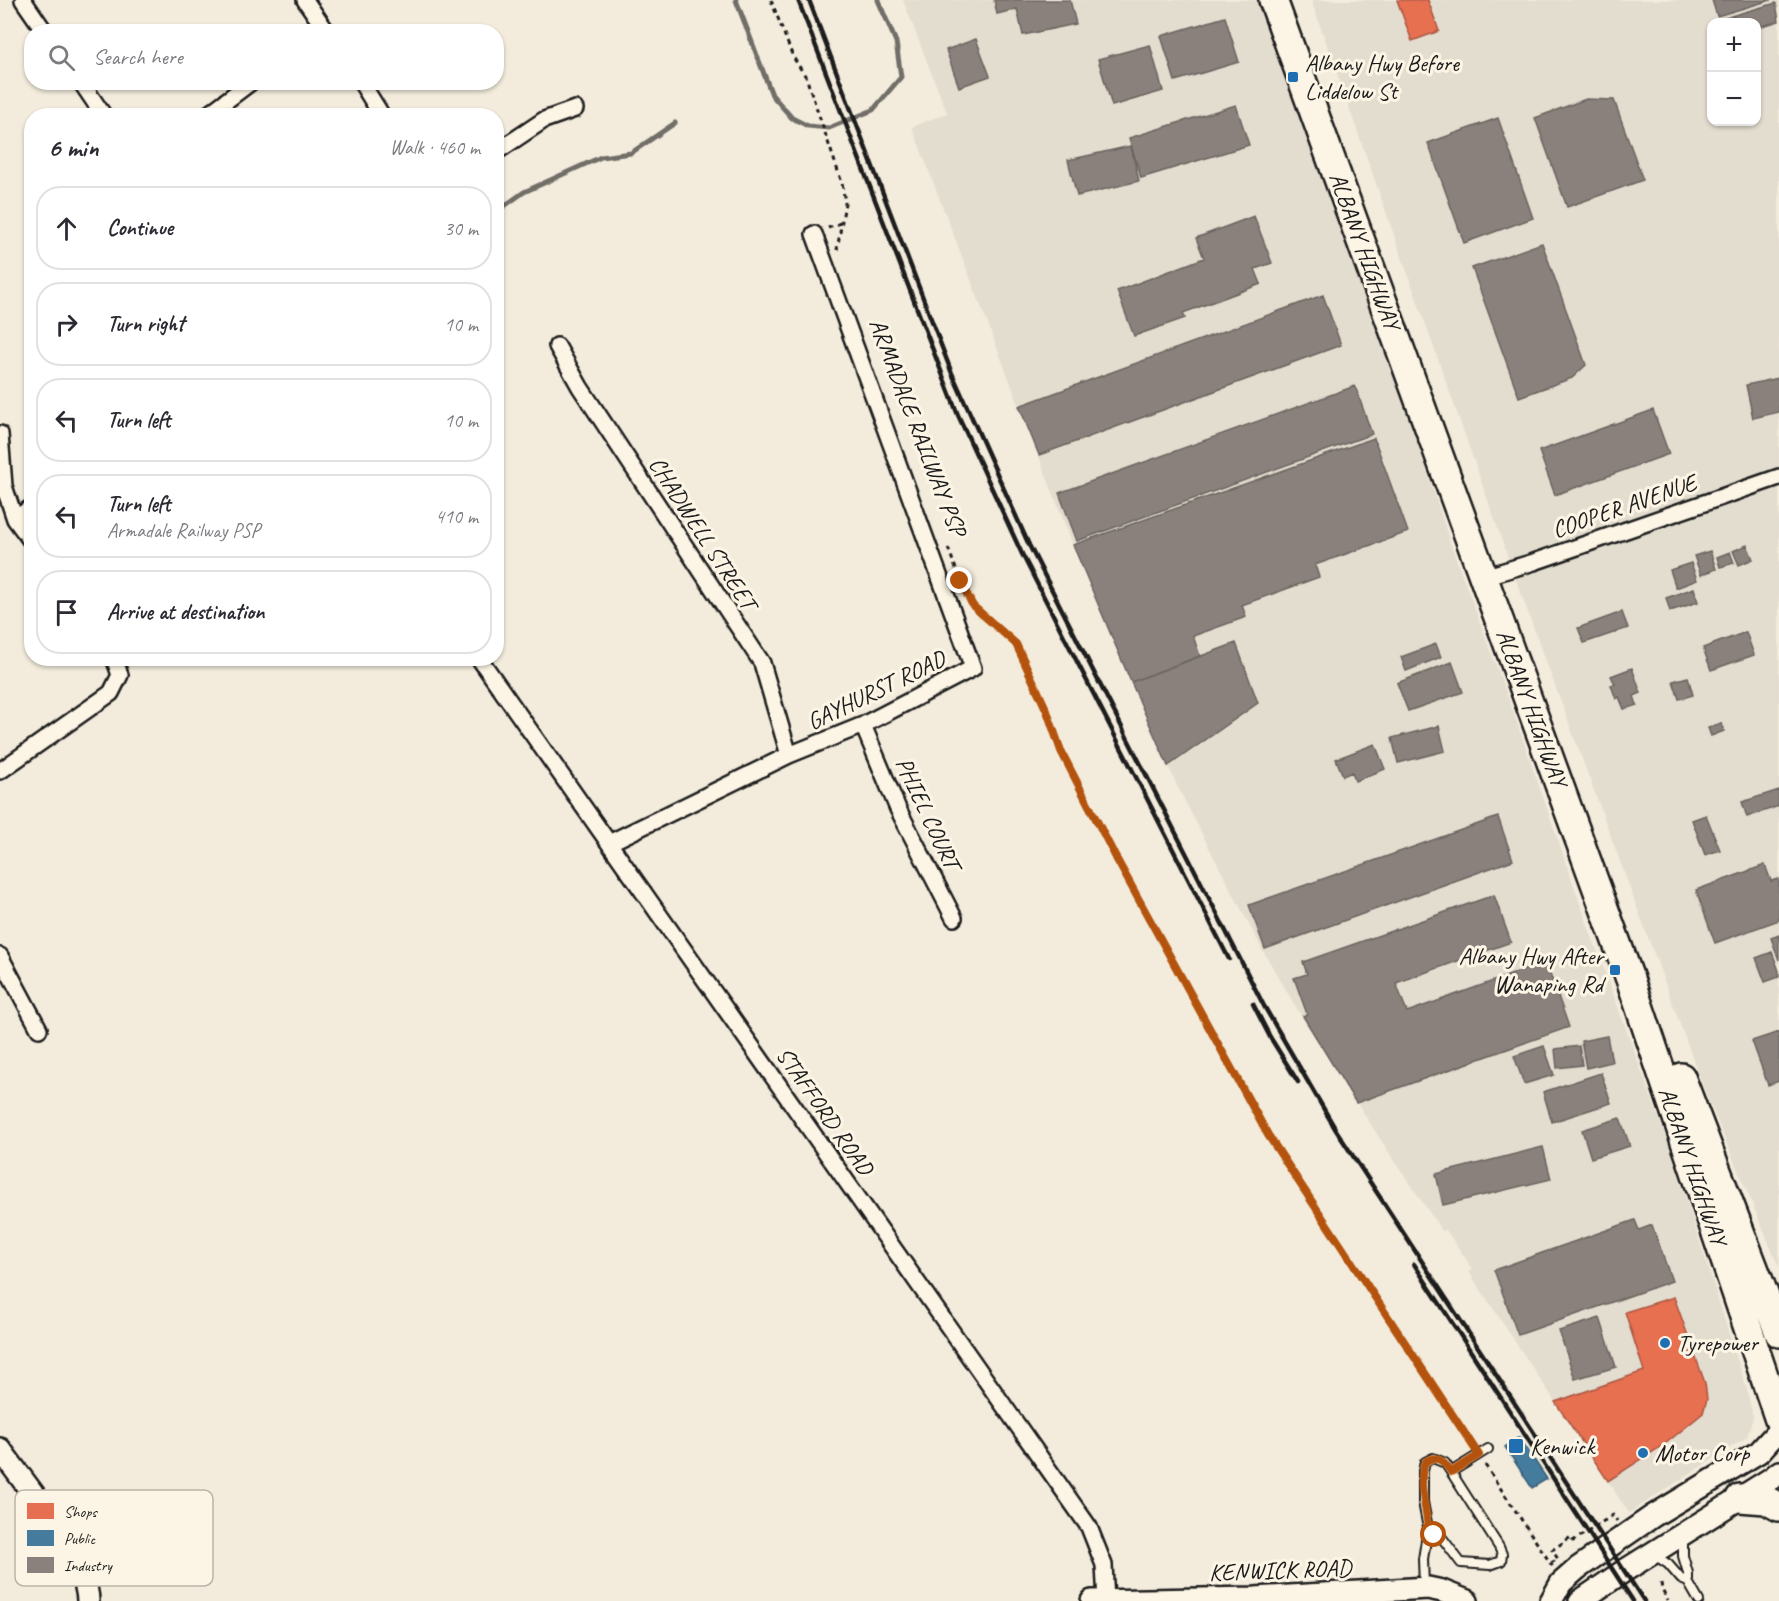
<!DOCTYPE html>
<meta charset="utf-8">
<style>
:root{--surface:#fff;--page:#f7f7f7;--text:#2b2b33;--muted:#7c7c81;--line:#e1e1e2}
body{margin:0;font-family:Caveat,sans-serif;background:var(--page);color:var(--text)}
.controls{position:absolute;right:18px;top:18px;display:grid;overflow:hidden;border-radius:12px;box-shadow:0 2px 4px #0004}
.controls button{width:54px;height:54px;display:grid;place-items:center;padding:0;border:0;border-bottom:2px solid var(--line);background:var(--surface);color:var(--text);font:30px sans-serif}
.stop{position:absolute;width:18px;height:18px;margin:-14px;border:4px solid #b45309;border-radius:50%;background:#fff}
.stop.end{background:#b45309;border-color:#fff;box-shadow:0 2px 6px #0008}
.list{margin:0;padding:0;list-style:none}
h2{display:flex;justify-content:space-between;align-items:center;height:78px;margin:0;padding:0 24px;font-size:26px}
h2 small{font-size:20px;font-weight:400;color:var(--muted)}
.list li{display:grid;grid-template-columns:39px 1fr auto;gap:18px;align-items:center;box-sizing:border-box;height:84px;margin:0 12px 12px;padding:0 12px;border:2px solid var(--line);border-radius:24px}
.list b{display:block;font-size:22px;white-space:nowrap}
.list p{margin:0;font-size:20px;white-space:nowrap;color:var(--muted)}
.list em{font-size:20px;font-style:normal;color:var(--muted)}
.icon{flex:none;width:33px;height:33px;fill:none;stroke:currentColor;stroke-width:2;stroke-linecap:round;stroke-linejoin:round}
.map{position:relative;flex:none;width:1779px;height:1601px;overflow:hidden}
.search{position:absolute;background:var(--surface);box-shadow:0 2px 4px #0004;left:24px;top:24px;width:480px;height:66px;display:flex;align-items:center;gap:15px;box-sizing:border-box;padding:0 21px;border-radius:24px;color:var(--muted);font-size:22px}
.panel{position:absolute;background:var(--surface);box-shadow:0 2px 4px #0004;left:24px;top:108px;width:480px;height:558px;border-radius:24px}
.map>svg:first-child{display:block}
.built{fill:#e3ddcf;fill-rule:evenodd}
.shops{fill:#e76f51;stroke:#aa5641;stroke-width:1.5}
.public{fill:#457b9d;stroke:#395e76;stroke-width:1.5}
.industry{fill:#8a817c;stroke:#69635f;stroke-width:1.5}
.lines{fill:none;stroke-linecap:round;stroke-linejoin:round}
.stream{stroke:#716e68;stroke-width:5}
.lane-casing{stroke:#1c1c1c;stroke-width:12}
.street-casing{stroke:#1c1c1c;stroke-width:20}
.secondary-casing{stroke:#1c1c1c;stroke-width:26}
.highway-casing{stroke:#1c1c1c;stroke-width:32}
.path{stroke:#1c1c1c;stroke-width:3;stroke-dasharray:4.5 4.5;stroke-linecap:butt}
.lane{stroke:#fcf5e5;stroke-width:8}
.street{stroke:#fcf5e5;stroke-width:15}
.secondary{stroke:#fcf5e5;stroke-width:21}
.highway{stroke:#fcf5e5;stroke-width:27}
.rail{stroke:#1c1c1c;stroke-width:4.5}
.route{stroke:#b45309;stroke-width:8}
.poi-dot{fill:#1f6fb2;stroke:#fcf5e5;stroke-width:2}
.labels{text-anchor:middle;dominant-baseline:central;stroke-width:6;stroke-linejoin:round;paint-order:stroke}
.poi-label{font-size:24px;fill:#1c1c1c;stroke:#fcf5e5;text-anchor:start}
.street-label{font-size:24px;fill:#1c1c1c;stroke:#fcf5e5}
.key{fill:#fcf5e5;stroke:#b9b4a9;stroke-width:1.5}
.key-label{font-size:16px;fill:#1c1c1c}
</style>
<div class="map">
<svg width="1779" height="1601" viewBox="0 0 1779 1601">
<rect width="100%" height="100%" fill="#f3ecdd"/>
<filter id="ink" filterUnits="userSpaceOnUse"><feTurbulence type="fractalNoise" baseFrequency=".0167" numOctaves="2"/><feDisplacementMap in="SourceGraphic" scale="12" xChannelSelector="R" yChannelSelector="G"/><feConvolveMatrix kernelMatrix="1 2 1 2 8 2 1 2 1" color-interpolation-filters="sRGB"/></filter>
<g filter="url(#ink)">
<!-- built -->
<path class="built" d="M903,0H1259L1401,391L1451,545L1512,708L1588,926L1669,1145L1747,1390L1753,1417L1747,1437L1629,1513L1469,1272L1472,1270L1466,1259L1446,1230L1442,1231L1384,1145L1303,1019L1263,951L1178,788L1131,682L1073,545L912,127L947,113Z
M1311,0H1779V1267L1707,1097L1516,580ZM1712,22H1756V122H1712Z"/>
<!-- shops -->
<path class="shops" d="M1397,0H1428L1439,31L1412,41Z
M1674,1297L1705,1383L1707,1399L1703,1413L1665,1444L1608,1481L1555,1402L1644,1371L1625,1312Z"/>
<!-- public -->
<path class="public" d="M1519,1437L1547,1479L1532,1488L1505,1447Z"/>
<!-- industry -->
<path class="industry" d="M994,0H1070L1076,24L1023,35L1017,9L997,14Z
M1712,0H1771L1717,16Z
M1776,3L1779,21L1756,28V22H1718L1717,20Z
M1225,17L1239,62L1175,81L1161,36Z
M976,39L990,76L959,87L946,50Z
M1150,45L1163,91L1112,106L1098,59Z
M1586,99L1614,100L1643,180L1567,207L1535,118Z
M1236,105L1249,145L1141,178L1129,138Z
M1498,118L1533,218L1464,243L1428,143Z
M1131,146L1139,181L1077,196L1068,160Z
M1254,216L1272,263L1255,269L1261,284L1183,313L1185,318L1134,336L1117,291L1204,258L1196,238Z
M1542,243L1586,365L1572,378L1519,397L1472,268Z
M1323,295L1341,345L1039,455L1019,406Z
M1779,378V412L1753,418L1746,385Z
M1355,386L1372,434L1077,541L1059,493Z
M1653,410L1669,454L1555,495L1539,451Z
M1374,438L1408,532L1315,565L1319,577L1242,605L1246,617L1193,636L1200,656L1131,682L1073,545Z
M1747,545L1753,559L1739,565L1733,551Z
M1710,551L1716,569L1701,575L1694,556Z
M1730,552L1734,563L1720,567L1717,557Z
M1691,563L1697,580L1676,588L1670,570Z
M1694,588L1698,602L1670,611L1666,598Z
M1622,612L1628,628L1584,643L1578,628Z
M1746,632L1754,655L1711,670L1703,648Z
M1236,643L1258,703L1168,766L1131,682Z
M1436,644L1441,657L1406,671L1401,657Z
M1452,662L1463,692L1408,711L1397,683Z
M1632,668L1641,693L1634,696L1637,705L1624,709L1619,697L1616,699L1611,685L1615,684L1611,676Z
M1688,677L1693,695L1679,699L1673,681Z
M1721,723L1724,731L1711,736L1708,728Z
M1439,726L1445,751L1398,763L1392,738Z
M1375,744L1385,769L1355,781L1352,772L1343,776L1336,759Z
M1779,790V806L1747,817L1742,802Z
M1706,815L1720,850L1705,855L1692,820Z
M1498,817L1513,860L1265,949L1249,905Z
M1765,865L1771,881L1779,879V920L1715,943L1696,890Z
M1494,895L1511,942L1396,983L1407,1012L1546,962L1569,1027L1356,1103L1303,1016L1307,1014L1294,978L1307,974L1303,962Z
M1779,935V960L1771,938Z
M1772,952L1779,971V977L1765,982L1756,958Z
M1779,1032V1081L1768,1085L1752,1041Z
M1607,1036L1612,1062L1586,1068L1581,1041Z
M1544,1046L1554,1075L1524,1084L1514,1056Z
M1579,1046L1582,1065L1557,1068L1555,1049Z
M1601,1073L1611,1103L1552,1122L1543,1092Z
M1620,1118L1630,1146L1591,1158L1582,1130Z
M1543,1147L1551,1179L1443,1205L1436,1174Z
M1635,1220L1639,1230L1652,1225L1672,1281L1518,1335L1494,1270Z
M1600,1318L1616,1367L1575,1379L1559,1331Z"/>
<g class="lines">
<!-- stream -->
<path class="stream" d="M736,0L772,95L792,118L808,126L829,128L873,110L901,77L896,42L878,0
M496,212L524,192L601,157L631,153L675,123"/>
<defs>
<path id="lane" d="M1451,1472L1488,1449
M1683,1539V1556L1688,1573V1582L1699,1601
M1654,1555L1668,1564L1681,1579L1688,1582
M1424,1586L1423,1559L1428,1528L1423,1502V1471L1425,1462L1433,1458L1445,1463L1451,1472L1499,1547L1502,1554L1501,1561L1490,1565L1461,1563L1443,1539L1428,1535"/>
<path id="street" d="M23,0L45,32
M305,0L327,32
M81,82L104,116
M361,82L382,116
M206,116L251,82
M496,152L544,120L575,109
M557,346L580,387L762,663L789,755
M0,434L4,486L15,519L32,542
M15,519L32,507
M1484,577L1534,562L1779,477
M479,658L1089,1527L1104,1565L1106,1601
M863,725L898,809L954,918
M0,771L111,693L120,675L114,658
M609,843L789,755L863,725L973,668L814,234
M0,956L39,1029"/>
<path id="secondary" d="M0,1449C26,1486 87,1557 88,1601
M1092,1601L1255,1598L1428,1588L1442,1591L1467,1601
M1551,1601L1561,1583L1578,1568L1653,1516L1759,1452L1779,1430
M1580,1601L1624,1571L1772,1478L1779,1472"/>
<path id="highway" d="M1273,0L1630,979L1779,1420
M1681,1077L1779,1333
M1740,1498L1766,1500L1779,1507"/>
</defs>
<!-- lane casing -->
<use href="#lane" class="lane-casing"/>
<!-- street casing -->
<use href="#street" class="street-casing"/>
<!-- secondary casing -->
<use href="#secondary" class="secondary-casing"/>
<!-- highway casing -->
<use href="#highway" class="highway-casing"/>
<!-- path -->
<path class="path" d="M771,0L793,57L806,77L842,183L845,203L837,250
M828,228L843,222
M948,548L964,590L973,605L981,615L1003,631L1019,650L1047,711L1061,751L1116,858L1268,1135L1473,1447
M1485,1465L1553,1567
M1551,1563L1558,1559L1552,1550L1571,1537L1573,1541L1613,1515L1617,1521
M1661,1583L1662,1590L1668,1601"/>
<!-- lane -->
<use href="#lane" class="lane"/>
<!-- street -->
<use href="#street" class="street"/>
<!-- secondary -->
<use href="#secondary" class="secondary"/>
<!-- highway -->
<use href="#highway" class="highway"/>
<!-- rail -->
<path class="rail" d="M798,0L958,415L1022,554L1229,959
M809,0L951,371L1029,545L1264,1006L1336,1130L1644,1601
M1253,1004L1270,1037L1298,1082
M1414,1264L1633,1601"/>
</g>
</g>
<g class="lines" filter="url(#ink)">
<!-- route -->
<path class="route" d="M960,581L973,606L1016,644L1047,711L1061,751L1116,858L1268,1135L1479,1455L1451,1472C1444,1462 1437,1453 1425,1462C1416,1486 1429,1511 1428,1535H1434"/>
</g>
<!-- markers -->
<g class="poi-dot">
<rect x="1287" y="71" width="12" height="12" rx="3"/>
<rect x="1609" y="964" width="12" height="12" rx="3"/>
<circle cx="1665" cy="1343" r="6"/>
<rect x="1508" y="1438" width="16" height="16" rx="3"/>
<circle cx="1643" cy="1453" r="6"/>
</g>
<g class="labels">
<!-- poi labels -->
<g class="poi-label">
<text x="1305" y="63">Albany Hwy Before<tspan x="1305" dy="28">Liddelow St</tspan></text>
<text x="1603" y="956" text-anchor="end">Albany Hwy After<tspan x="1603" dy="28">Wanaping Rd</tspan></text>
<text x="1677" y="1343">Tyrepower</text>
<text x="1530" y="1446">Kenwick</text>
<text x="1655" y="1453">Motor Corp</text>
</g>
<!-- street labels -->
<g class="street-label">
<text transform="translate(1365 251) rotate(70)">ALBANY HIGHWAY</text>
<text transform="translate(918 427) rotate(69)">ARMADALE RAILWAY PSP</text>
<text transform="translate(1624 506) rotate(-19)">COOPER AVENUE</text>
<text transform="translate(703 533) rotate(57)">CHADWELL STREET</text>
<text transform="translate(876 690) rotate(-26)">GAYHURST ROAD</text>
<text transform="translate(1532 708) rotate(70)">ALBANY HIGHWAY</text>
<text transform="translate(928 813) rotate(65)">PHIEL COURT</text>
<text transform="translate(825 1111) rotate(55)">STAFFORD ROAD</text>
<text transform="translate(1693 1166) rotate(71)">ALBANY HIGHWAY</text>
<text transform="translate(1280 1570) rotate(-2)">KENWICK ROAD</text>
</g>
</g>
<!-- legend -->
<rect x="15" y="1490" width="198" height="96" rx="9" class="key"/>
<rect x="27" y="1503" width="27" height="16" fill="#e76f51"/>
<rect x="27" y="1530" width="27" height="16" fill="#457b9d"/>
<rect x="27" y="1557" width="27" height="16" fill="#8a817c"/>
<g class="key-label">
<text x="64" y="1517">Shops</text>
<text x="64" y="1544">Public</text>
<text x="64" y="1571">Industry</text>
</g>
</svg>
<div class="controls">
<button>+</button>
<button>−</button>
</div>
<div class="stop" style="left:1434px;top:1535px"></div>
<div class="stop end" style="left:960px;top:581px"></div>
<div class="search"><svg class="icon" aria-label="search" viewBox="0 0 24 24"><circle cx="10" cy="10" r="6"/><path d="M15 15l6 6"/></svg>Search here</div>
<section class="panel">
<h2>6 min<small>Walk · 460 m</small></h2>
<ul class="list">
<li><svg class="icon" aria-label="ahead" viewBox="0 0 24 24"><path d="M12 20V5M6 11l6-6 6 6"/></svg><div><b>Continue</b></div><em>30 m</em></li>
<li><svg class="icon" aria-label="right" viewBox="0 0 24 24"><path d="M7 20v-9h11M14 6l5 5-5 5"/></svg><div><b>Turn right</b></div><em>10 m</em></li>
<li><svg class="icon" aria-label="left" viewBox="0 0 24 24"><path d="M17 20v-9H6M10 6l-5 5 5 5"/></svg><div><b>Turn left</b></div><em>10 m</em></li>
<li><svg class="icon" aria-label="left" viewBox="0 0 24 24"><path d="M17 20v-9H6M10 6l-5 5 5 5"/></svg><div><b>Turn left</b><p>Armadale Railway PSP</p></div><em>410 m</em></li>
<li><svg class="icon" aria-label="arrive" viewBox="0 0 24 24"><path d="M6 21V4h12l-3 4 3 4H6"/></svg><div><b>Arrive at destination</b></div></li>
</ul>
</section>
</div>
